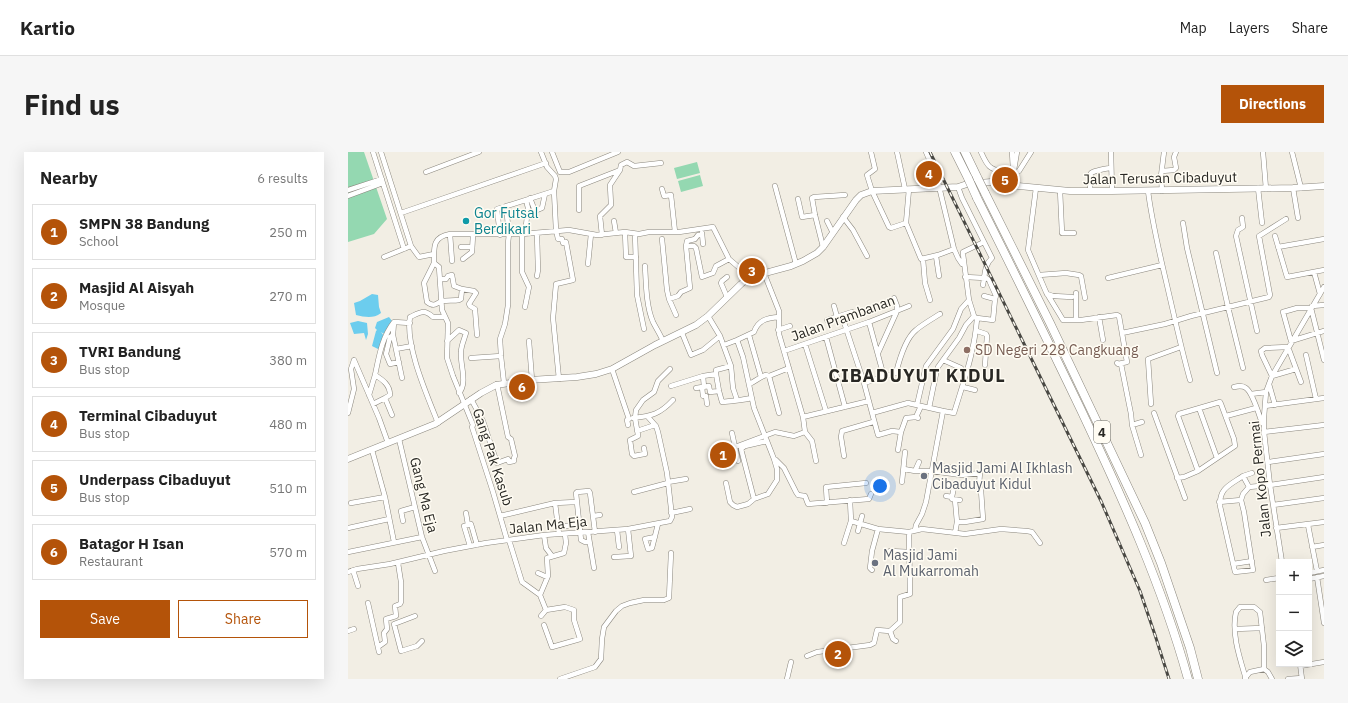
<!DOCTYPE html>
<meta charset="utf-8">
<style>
:root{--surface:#fff;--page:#f6f6f6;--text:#222;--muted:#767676;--line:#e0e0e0;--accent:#b45309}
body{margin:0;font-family:"IBM Plex Sans",sans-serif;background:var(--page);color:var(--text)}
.controls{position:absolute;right:12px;bottom:12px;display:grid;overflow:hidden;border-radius:0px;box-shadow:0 4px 16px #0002}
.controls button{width:36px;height:36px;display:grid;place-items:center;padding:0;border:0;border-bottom:1px solid var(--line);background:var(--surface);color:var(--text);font:20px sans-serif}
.you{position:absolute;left:532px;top:334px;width:14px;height:14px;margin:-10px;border:3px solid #fff;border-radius:50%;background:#1a73e8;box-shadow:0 0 0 6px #1a73e833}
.badge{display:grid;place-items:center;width:26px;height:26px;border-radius:50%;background:var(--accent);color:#fff;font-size:13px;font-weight:700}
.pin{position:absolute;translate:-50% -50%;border:2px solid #fff;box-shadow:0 1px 4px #0006}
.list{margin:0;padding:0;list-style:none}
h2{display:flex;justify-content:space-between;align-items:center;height:52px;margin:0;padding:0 16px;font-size:17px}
h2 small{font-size:13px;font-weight:400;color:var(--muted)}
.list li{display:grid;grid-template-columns:26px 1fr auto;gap:12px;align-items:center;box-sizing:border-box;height:56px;margin:0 8px 8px;padding:0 8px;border:1px solid var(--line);border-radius:0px}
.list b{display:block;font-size:15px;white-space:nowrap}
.list p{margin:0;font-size:13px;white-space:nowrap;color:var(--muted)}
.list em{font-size:13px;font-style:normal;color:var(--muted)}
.actions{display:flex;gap:8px;padding:12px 16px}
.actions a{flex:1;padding:9px 0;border:1px solid var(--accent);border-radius:0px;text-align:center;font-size:14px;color:var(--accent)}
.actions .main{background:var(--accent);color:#fff}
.icon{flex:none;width:22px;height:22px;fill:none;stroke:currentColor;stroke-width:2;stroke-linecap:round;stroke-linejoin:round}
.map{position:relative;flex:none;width:976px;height:527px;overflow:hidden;border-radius:0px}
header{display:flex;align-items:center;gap:24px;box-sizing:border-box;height:56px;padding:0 20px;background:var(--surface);border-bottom:1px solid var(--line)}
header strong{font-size:19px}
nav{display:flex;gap:22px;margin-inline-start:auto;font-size:14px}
.intro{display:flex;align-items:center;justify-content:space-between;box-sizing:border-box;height:96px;padding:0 24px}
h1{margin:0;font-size:28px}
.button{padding:10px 18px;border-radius:0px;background:var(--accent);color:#fff;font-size:14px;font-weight:700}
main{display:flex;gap:24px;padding:0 24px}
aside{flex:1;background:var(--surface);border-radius:0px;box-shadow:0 4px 16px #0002}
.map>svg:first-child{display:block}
.green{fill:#94d8b1}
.water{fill:#6ccdee}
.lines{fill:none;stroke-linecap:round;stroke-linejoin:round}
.minor-casing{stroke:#8b877e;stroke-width:5.5}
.secondary-casing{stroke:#8b877e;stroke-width:7}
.motorway-casing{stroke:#8b877e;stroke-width:9}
.minor{stroke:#fff;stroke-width:4.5}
.secondary{stroke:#fff;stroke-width:6}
.motorway{stroke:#fff;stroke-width:8}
.rail-casing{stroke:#494843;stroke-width:3}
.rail{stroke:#fffcf3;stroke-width:1.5;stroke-dasharray:4.5;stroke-linecap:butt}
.motorway-bridge-casing{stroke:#8b877e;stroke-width:9;stroke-linecap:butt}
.motorway-bridge{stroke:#fff;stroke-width:8}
.culture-dot{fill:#0f9aa8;stroke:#fffcf3;stroke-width:1.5}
.education-dot{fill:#8d6e63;stroke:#fffcf3;stroke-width:1.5}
.worship-dot{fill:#6b7280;stroke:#fffcf3;stroke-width:1.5}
.labels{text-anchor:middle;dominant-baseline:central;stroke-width:3;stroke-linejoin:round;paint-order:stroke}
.shield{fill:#fffcf3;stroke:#696862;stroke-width:1}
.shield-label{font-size:13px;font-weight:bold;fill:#292824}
.street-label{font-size:14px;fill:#292824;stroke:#fffcf3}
.culture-label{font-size:14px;fill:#0d838f;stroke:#fffcf3;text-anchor:start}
.education-label{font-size:14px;fill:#785e54;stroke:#fffcf3;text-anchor:start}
.worship-label{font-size:14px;fill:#5b616d;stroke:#fffcf3;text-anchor:start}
.district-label{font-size:18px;font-weight:bold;letter-spacing:1px;fill:#292824;stroke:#fffcf3}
</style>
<header>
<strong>Kartio</strong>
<nav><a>Map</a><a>Layers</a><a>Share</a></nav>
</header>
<div class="intro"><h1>Find us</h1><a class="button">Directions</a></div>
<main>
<aside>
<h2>Nearby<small>6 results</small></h2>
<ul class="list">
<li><span class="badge">1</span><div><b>SMPN 38 Bandung</b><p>School</p></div><em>250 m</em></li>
<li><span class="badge">2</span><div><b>Masjid Al Aisyah</b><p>Mosque</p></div><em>270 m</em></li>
<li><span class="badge">3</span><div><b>TVRI Bandung</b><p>Bus stop</p></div><em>380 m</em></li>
<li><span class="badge">4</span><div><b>Terminal Cibaduyut</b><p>Bus stop</p></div><em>480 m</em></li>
<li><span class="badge">5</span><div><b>Underpass Cibaduyut</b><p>Bus stop</p></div><em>510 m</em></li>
<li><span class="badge">6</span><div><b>Batagor H Isan</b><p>Restaurant</p></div><em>570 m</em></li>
</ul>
<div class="actions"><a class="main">Save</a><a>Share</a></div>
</aside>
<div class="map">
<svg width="976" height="527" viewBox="0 0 976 527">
<rect width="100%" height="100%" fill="#f2eee4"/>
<!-- green -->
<path class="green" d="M0,0H16L39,67L26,82L0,90Z
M349,10L352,21L329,27L326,16Z
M352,23L355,34L333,40L330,29Z"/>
<!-- water -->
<path class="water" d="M24,142L30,143L31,155L33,161C25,167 17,165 8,163L6,151L12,149Z
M41,165L44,169L36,182L33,180L36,184L32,196L30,197L24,194L28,179L29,178L27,176L29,170Z
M10,169L19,171L20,182L18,188L16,181L6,182L2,171Z"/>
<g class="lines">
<defs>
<path id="minor" d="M25,0L56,97
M33,0L63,94L71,105L86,102
M193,0L199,15L207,24
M204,0L212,20
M523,0L527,17L519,23L524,39L541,75L543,76L558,71
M549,0L557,37
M578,0L589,26L606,97L610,106L614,112
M633,0C641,18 642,16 660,22L662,33
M664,0L666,34
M763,0L764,39
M915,0L918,37
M944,0L953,36
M666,18L669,0
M814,19L826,18L828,16L826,5L828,0
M78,20L131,0
M212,20H221L270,0
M666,22L671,19L683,0
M427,34L448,112
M610,35L614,46L644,106C636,113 637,123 635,133
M688,36L680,98L698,140L715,168H733L769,163L771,164L779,210L770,212L769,211
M910,36L914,71
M945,36L950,66
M314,37L316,44L323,43L327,80
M561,37L558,71L573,107L590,103L606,97
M0,38L34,27
M712,38L714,81H726
M206,39L208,78L210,87H214L215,91L218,90L225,128L208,132L205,166L211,227
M742,39L743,21C746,19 759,16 763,16
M800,39C804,70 811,99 818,129C826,163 833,196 842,228
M814,39L813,24L816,0
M0,44L35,31
M182,46L187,59H185
M450,47L454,65L467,63
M231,58V34L272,18
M187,59L194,56L197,42
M53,61L198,11
M495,65L505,78L519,104
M894,66L895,75L890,78L888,84L909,179
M266,69L268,81
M479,69L485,81
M835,71L839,96L869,221
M277,80L278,105H288
M354,81L355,92
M102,82L104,109
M174,82V120L181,135L177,155
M177,82L180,56L178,48
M287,82L289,143L296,177
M152,83L149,57L206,39L208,27L207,24
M254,83L252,64L263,53L262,33L272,18L273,13L279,10L286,14L313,11
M927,84L939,125L976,118
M314,87L319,138L321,147L328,163
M338,94H346L348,96L354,125L365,121L368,114L381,107
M113,95H124
M475,95L467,63L464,46L466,45L497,43
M930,95L976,87
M868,101L880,155L895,216
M588,104L591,124
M36,105L63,94
M115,107L124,100L125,83
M575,107L577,131L582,148
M86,111L76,131L79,150C87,156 88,151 94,149C99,148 106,149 111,148L113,147L114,137L126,139L128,141L121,152L122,154L127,157L129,183
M240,112L243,82
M297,114C298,131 298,154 305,170C308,176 312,182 315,189
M966,120L972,142
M416,121L431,159V182L455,265L457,280L464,289L468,309
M691,123L718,121L731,123L733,124L737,146
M189,124L190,118L189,82
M617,125L637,126
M760,126L814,113
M92,127H98L100,124L104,123L106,134L114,137
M728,141V168
M699,142L705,144L724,145
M636,144L647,147L648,144L641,128L637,125
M379,145L373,131L374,129L379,125
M321,147L330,144L333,140L342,136L338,94L339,89L347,87L350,83H354
M486,154L489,165
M964,154L976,153
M360,164L372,184
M494,164L516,231L530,283L544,279L553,280
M751,165L755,188
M629,166L645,168L647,147
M479,168L504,160
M46,170L45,183L54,226
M521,170L536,225
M430,178L442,174
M629,179L638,182L639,184L637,213
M976,179L943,189L935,160L949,156H963L976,208
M334,181L343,203L355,198L372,184L383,214L385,236L389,248
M774,181L817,172L843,164L921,145L922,143L911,84L938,67
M45,183L42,185L38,202L42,212L51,210
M401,183L413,225
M478,185L497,255
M99,189L111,178L118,181C116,188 113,194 113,200C112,213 120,231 111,241
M181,189L184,228
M457,192L478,259
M376,193L389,188
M48,197L64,194
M436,199L521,170L561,154
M530,201L549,159V154L546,146
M958,203L968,247
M123,206L153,204
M6,208L31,266L40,291
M595,208L613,216
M773,212L783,262L784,273L793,303
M264,217L281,267L279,268L280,273
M948,217L924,224L914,203L913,199L917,196L940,195L953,230
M368,222L371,239L374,250C385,249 394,248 404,246
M421,224L431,261
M156,231L153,204L152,187L157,172L160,153V91L161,82L158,54
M516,231L548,221C551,209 558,186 568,178C575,172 584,167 592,162
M401,232C407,230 411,225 418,223L421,224L441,216
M921,232L927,253
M323,234L355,224
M354,235L355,244H358L359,252
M356,235L355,224L368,222V218L383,214
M615,235L627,238
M886,235C890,234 894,233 898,236C905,241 911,263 914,271
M348,236L361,234L362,240L371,239
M903,242L918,240
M21,243L27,223
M37,246L42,243C42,233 35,228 27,223C31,204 34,185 46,170L62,171
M123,247L135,269L149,311L160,307L161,310L166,309V306L167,304L163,287L160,285L149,232
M25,252L37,246L44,263
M803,252L800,207L833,195
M569,253L578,214L605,177L613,157L621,148
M917,254L976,246
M581,256L588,222L590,215L595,208L611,186L618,173L626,164
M851,256L869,306
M595,259L606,261C616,228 626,202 629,167L626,164L621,148L615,102V100L636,90
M0,261L6,237L3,217L6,208
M524,261L560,251L595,259L578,350L574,362L568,373L567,378
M806,261L837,346
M878,264L908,256
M455,265L521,249
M285,266C304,264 312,262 325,248
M570,266L568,265L573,254
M90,271C79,243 57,194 62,165C73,160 76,157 85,165H96
M784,273L794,270
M289,279L307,273
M916,280L976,273
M384,281L390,309
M51,287L74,385L87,419
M387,295L427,280L446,284L457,280
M296,296L297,302H296L286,304L284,302L282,288L290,284V283L287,266L288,258L295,248L306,240L310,229L322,217
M24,298L37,345L46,390
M550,298L553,280L558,266L568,265
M496,304L493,285L494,279L525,270
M428,308L436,316L448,340L450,343L457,344L460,352L521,347L523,342
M920,310L976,302
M585,313L605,316
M556,317L567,319L571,310
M567,319H584L613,323L632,321L631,332L633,338L635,367L617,370H609
M895,324L904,321
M829,326L836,325L850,319L887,294L886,287L873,252L872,250L831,262L830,264L850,319
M320,330L338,327
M554,330L557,300
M378,331L382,350L385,353L389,355L400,352L406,347L420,342L429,328V317L426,307L406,256L395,205L389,188L406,180C410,168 419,166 431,165
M600,332L606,335L604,345
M901,335L895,324C882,333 871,336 872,354L887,420L905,418L896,360L893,348L895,342L901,335L922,333L976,325
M286,340L320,331
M598,344L604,345V347L612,348
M406,347L393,297L397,294L419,289
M871,350L893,348
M3,351L37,345
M207,351L211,382
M479,351L478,335L518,331
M925,353L976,346
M118,361L120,373L116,374L122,394
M323,361L342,357
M152,364L207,351L228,350
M245,364L252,363
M55,369L53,359L67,355
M503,369L530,377L561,380L574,377L617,382L653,377L679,379L684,380L692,391
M120,373L123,372L129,393
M960,373L969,419
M217,374L231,373
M0,376L41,367
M928,376L976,370
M269,378L271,395
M510,379L514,364
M240,380L246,416
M607,381L609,370L607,348
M196,383L198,396L204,404
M307,385L297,387L300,397L304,396L310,372
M159,388L145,340L124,275L125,273L105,224L99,206L100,171L94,158L91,115L86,111C86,96 84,85 102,82H174L221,78L249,83L277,80L291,82L301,80H331L365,75L381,107L402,125
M161,388L174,430L192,443L198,458L217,455L226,458V468L232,487L204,495L196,473
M241,390H237L233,388L228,341L229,340L241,339L242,341L247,380
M496,391L503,369L502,348
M964,395L976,393
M542,399L562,400
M0,400L74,385
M266,405L283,404L280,377
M934,410L922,333L916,280V265L918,240L924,224L976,135
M885,412L904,409
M5,418L10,434
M524,418L522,416L524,399L530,377
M0,420L9,417L42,412L96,399L138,391L196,383L280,377L322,369L324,365L319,321L310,280L308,274L300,265
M190,421L199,425
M961,421L976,418
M969,425L976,471
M961,427L976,424
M918,428L931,426
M192,443L200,424L199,406L216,401L218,391L217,382
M20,451L31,500
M67,464L46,472L53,499L69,494L74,489
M193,464L198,458
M887,477L914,476
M0,479L6,477
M542,479L545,487L548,489
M30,495L37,490L36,481L39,477L38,467L48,464L47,454L52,452L53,450V430L50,411
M459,504L469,500L522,493L526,491L529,478L542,479L552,470V445L562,442L561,380
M952,512L954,527
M952,514L976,510
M897,526L902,520L916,517L920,520L924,527
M212,527L247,515L253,507L254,487L256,475L268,459L274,454L282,451L296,448H316L321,446L323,401
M439,527L443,510
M898,527C892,507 883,481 888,460L892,455H906L912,460L916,494V517
M940,527L954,526"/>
<path id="secondary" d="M0,307L87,272L133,241L148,233L182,228L229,225L248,222L264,217L307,193L348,173L360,164L393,132L402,125L443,114L455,109L469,101L475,95L508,48L513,43L524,39L610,35L619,32L643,30L649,32L722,39H764L945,36L976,34"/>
<path id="motorway" d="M607,0L620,26
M617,0L630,27
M637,41L702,171L797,371L813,411L842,496L850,527
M629,46C664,116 699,187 733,258C774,345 814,433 840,527"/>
</defs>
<!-- minor casing -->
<use href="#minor" class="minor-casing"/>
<!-- secondary casing -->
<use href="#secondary" class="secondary-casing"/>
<!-- motorway casing -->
<use href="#motorway" class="motorway-casing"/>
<!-- minor -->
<use href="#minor" class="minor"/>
<!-- secondary -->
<use href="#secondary" class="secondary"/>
<!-- motorway -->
<use href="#motorway" class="motorway"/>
<defs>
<path id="rail" d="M582,0L753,349L792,439L807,483L821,527"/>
</defs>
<!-- rail casing -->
<use href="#rail" class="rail-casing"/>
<!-- rail -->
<use href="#rail" class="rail"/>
<defs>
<path id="motorway-bridge" d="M620,26L629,46
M630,27L637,41"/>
</defs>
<!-- motorway-bridge casing -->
<use href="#motorway-bridge" class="motorway-bridge-casing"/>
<!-- motorway-bridge -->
<use href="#motorway-bridge" class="motorway-bridge"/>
</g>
<!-- markers -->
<circle class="culture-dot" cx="118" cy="69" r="4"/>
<circle class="education-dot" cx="619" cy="198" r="4"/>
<g class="worship-dot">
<circle cx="576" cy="324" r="4"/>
<circle cx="527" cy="411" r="4"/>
</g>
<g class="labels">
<!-- shield labels -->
<rect class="shield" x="746" y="269" width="16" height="22" rx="3"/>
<g class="shield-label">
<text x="754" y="280">4</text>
</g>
<!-- street labels -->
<g class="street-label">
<text transform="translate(812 26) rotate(-1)">Jalan Terusan Cibaduyut</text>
<text transform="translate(495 166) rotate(-20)">Jalan Prambanan</text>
<text transform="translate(145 305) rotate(72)">Gang Pak Kasub</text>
<text transform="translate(912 327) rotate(-96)">Jalan Kopo Permai</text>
<text transform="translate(76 343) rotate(76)">Gang Ma Eja</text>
<text transform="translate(200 373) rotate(-6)">Jalan Ma Eja</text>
</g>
<!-- culture labels -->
<g class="culture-label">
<text x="126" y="61">Gor Futsal<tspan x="126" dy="16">Berdikari</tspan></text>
</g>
<!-- education labels -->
<g class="education-label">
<text x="627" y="198">SD Negeri 228 Cangkuang</text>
</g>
<!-- worship labels -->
<g class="worship-label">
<text x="584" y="316">Masjid Jami Al Ikhlash<tspan x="584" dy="16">Cibaduyut Kidul</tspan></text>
<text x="535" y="403">Masjid Jami<tspan x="535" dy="16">Al Mukarromah</tspan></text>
</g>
<!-- district labels -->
<g class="district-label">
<text x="569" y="223">CIBADUYUT KIDUL</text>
</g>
</g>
</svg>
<div class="controls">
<button>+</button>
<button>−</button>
<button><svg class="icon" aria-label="layers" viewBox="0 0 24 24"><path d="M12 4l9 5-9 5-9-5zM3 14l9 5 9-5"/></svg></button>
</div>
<div class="you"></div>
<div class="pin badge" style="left:375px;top:303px">1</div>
<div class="pin badge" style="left:490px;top:502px">2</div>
<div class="pin badge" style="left:404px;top:119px">3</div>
<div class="pin badge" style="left:581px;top:22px">4</div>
<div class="pin badge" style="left:657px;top:28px">5</div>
<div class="pin badge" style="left:174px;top:235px">6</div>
</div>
</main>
